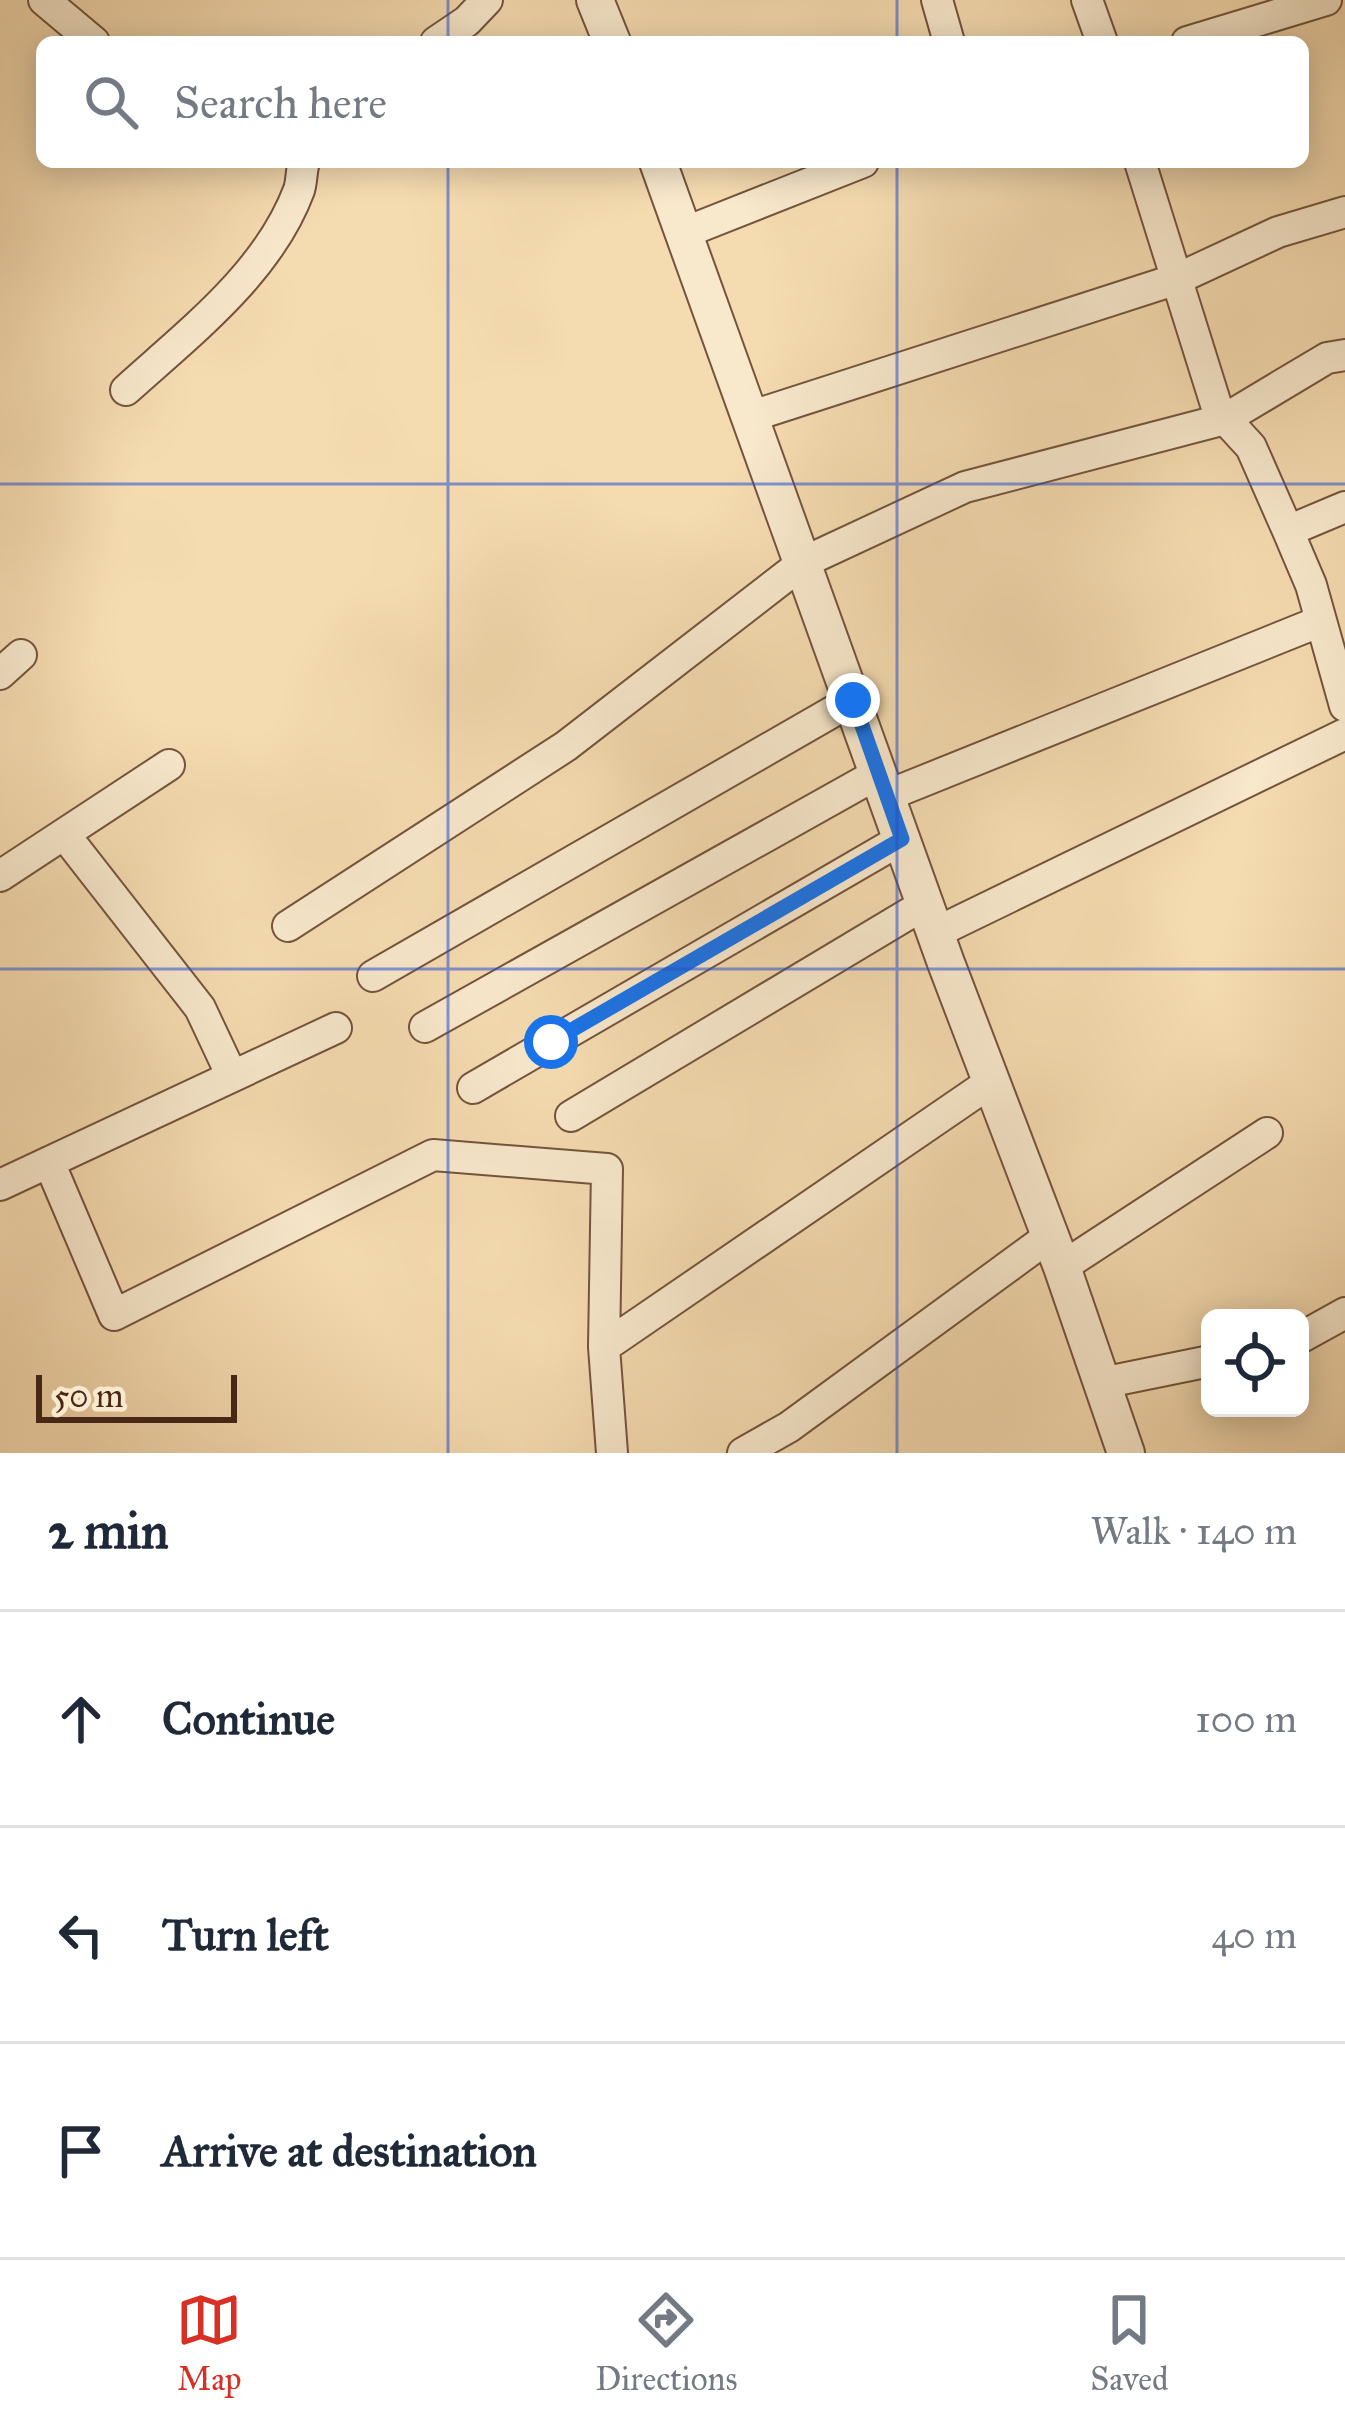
<!DOCTYPE html>
<meta charset="utf-8">
<style>
:root{--surface:#fff;--page:#f6f6f7;--text:#1f2937;--muted:#747a83;--line:#e0e1e3;--accent:#d93025}
body{margin:0;font-family:"IM FELL Great Primer",serif;background:var(--page);color:var(--text)}
.controls{position:absolute;right:36px;bottom:36px;display:grid;overflow:hidden;border-radius:18px;box-shadow:0 6px 30px #0003}
.controls button{width:108px;height:108px;display:grid;place-items:center;padding:0;border:0;border-bottom:3px solid var(--line);background:var(--surface);color:var(--text);font:60px sans-serif}
.scale{position:absolute;left:36px;bottom:30px;width:201px;box-sizing:border-box;padding-left:12px;border:6px solid #492717;border-top:0;font-size:33px;line-height:42px;white-space:nowrap;color:#492717;-webkit-text-stroke:9px #f8e8cc;paint-order:stroke}
.stop{position:absolute;width:36px;height:36px;margin:-27px;border:9px solid #1a73e8;border-radius:50%;background:#fff}
.stop.end{background:#1a73e8;border-color:#fff;box-shadow:0 3px 12px #0008}
.list{margin:0;padding:0;list-style:none}
h2{display:flex;justify-content:space-between;align-items:center;height:156px;margin:0;padding:0 48px;font-size:51px}
h2 small{font-size:39px;font-weight:400;color:var(--muted)}
.list li{display:grid;grid-template-columns:78px 1fr auto;gap:36px;align-items:center;box-sizing:border-box;height:216px;padding:0 48px;border-top:3px solid var(--line)}
.list b{display:block;font-size:45px;white-space:nowrap}
.list em{font-size:39px;font-style:normal;color:var(--muted)}
.icon{flex:none;width:66px;height:66px;fill:none;stroke:currentColor;stroke-width:2;stroke-linecap:round;stroke-linejoin:round}
.map{position:relative;flex:none;width:1345px;height:1453px;overflow:hidden}
.search{position:absolute;background:var(--surface);box-shadow:0 6px 30px #0003;left:36px;right:36px;top:36px;height:132px;display:flex;align-items:center;gap:30px;box-sizing:border-box;padding:0 42px;border-radius:18px;color:var(--muted);font-size:45px}
.sheet{height:804px;background:var(--surface)}
nav{display:flex;justify-content:space-around;align-items:center;box-sizing:border-box;height:168px;border-top:3px solid var(--line);background:var(--surface);font-size:33px;color:var(--muted)}
nav a{display:grid;justify-items:center;gap:6px}
nav .on{color:var(--accent)}
.map>svg:first-child{display:block}
.lines{fill:none;stroke-linecap:round;stroke-linejoin:round}
.minor-casing{stroke:#74543d;stroke-width:34}
.tertiary-casing{stroke:#74543d;stroke-width:40}
.minor{stroke:#f8e8cc;stroke-width:30}
.tertiary{stroke:#f8e8cc;stroke-width:36}
.route{stroke:#1a73e8;stroke-width:15}
.grid{fill:none;stroke:#1d4ed8;stroke-width:3;stroke-opacity:0.55}
</style>
<div class="map">
<svg width="1345" height="1453" viewBox="0 0 1345 1453">
<rect width="100%" height="100%" fill="#f5dbb0"/>
<filter id="stains"><feTurbulence type="fractalNoise" baseFrequency=".00167" numOctaves="4"/><feColorMatrix values="0 0 0 0 .2 0 0 0 0 .09 0 0 0 0 .02 0 0 0 .5 -.17"/></filter>
<radialGradient id="worn" r=".72"><stop offset=".6" stop-color="#630" stop-opacity="0"/><stop offset="1" stop-color="#630" stop-opacity=".3"/></radialGradient>
<g class="lines">
<defs>
<path id="minor" d="M44,0L94,42
M937,0L949,42
M1087,0L1102,42
M436,42L467,21L487,0
M1187,42L1326,0
M1140,162L1218,411L1251,447L1288,531L1311,585L1345,706
M686,232L863,162
M126,390C190,332 268,273 299,190C302,181 301,171 304,162
M752,416L1177,279L1278,232L1345,212
M1288,531L1345,507
M0,674L21,655
M886,796L1321,621
M64,834L200,1008L232,1076
M0,876L169,765
M288,926L566,746L804,562L965,487L1225,419L1327,358L1345,355
M935,933L1345,734
M373,976L853,700
M425,1027L879,773
M473,1088L902,839
M571,1116L925,904
M49,1162L114,1315L433,1155L607,1169L604,1347
M0,1185L336,1028
M1062,1267L1267,1133
M1300,1338L1345,1313
M1102,1383L1210,1361
M612,1453L604,1347L991,1082
M743,1453L789,1427L1050,1236"/>
<path id="tertiary" d="M595,0L612,42
M658,162L946,963L1062,1267L1126,1453"/>
</defs>
<!-- minor casing -->
<use href="#minor" class="minor-casing"/>
<!-- tertiary casing -->
<use href="#tertiary" class="tertiary-casing"/>
<!-- minor -->
<use href="#minor" class="minor"/>
<!-- tertiary -->
<use href="#tertiary" class="tertiary"/>
</g>
<g class="lines">
<!-- route -->
<path class="route" d="M551,1042L902,839L853,700"/>
</g>
<!-- grid -->
<path class="grid" d="M448,0V42M897,0V42M448,162V1453M897,162V1453M0,484H1345M0,969H1345"/>
<rect width="100%" height="100%" filter="url(#stains)"/>
<rect width="100%" height="100%" fill="url(#worn)"/>
</svg>
<div class="controls">
<button><svg class="icon" aria-label="locate" viewBox="0 0 24 24"><circle cx="12" cy="12" r="6"/><path d="M12 2v4M12 18v4M2 12h4M18 12h4"/></svg></button>
</div>
<div class="scale">50 m</div>
<div class="stop" style="left:551px;top:1042px"></div>
<div class="stop end" style="left:853px;top:700px"></div>
<div class="search"><svg class="icon" aria-label="search" viewBox="0 0 24 24"><circle cx="10" cy="10" r="6"/><path d="M15 15l6 6"/></svg>Search here</div>
</div>
<section class="sheet">
<h2>2 min<small>Walk · 140 m</small></h2>
<ul class="list">
<li><svg class="icon" aria-label="ahead" viewBox="0 0 24 24"><path d="M12 20V5M6 11l6-6 6 6"/></svg><div><b>Continue</b></div><em>100 m</em></li>
<li><svg class="icon" aria-label="left" viewBox="0 0 24 24"><path d="M17 20v-9H6M10 6l-5 5 5 5"/></svg><div><b>Turn left</b></div><em>40 m</em></li>
<li><svg class="icon" aria-label="arrive" viewBox="0 0 24 24"><path d="M6 21V4h12l-3 4 3 4H6"/></svg><div><b>Arrive at destination</b></div></li>
</ul>
</section>
<nav>
<a class="on"><svg class="icon" aria-label="map" viewBox="0 0 24 24"><path d="M3 6l6-2 6 2 6-2v14l-6 2-6-2-6 2zM9 4v14M15 6v14"/></svg>Map</a>
<a><svg class="icon" aria-label="directions" viewBox="0 0 24 24"><path d="M12 3l9 9-9 9-9-9zM9 14v-3h6M13 9l2 2-2 2"/></svg>Directions</a>
<a><svg class="icon" aria-label="saved" viewBox="0 0 24 24"><path d="M7 4h10v16l-5-4-5 4z"/></svg>Saved</a>
</nav>
